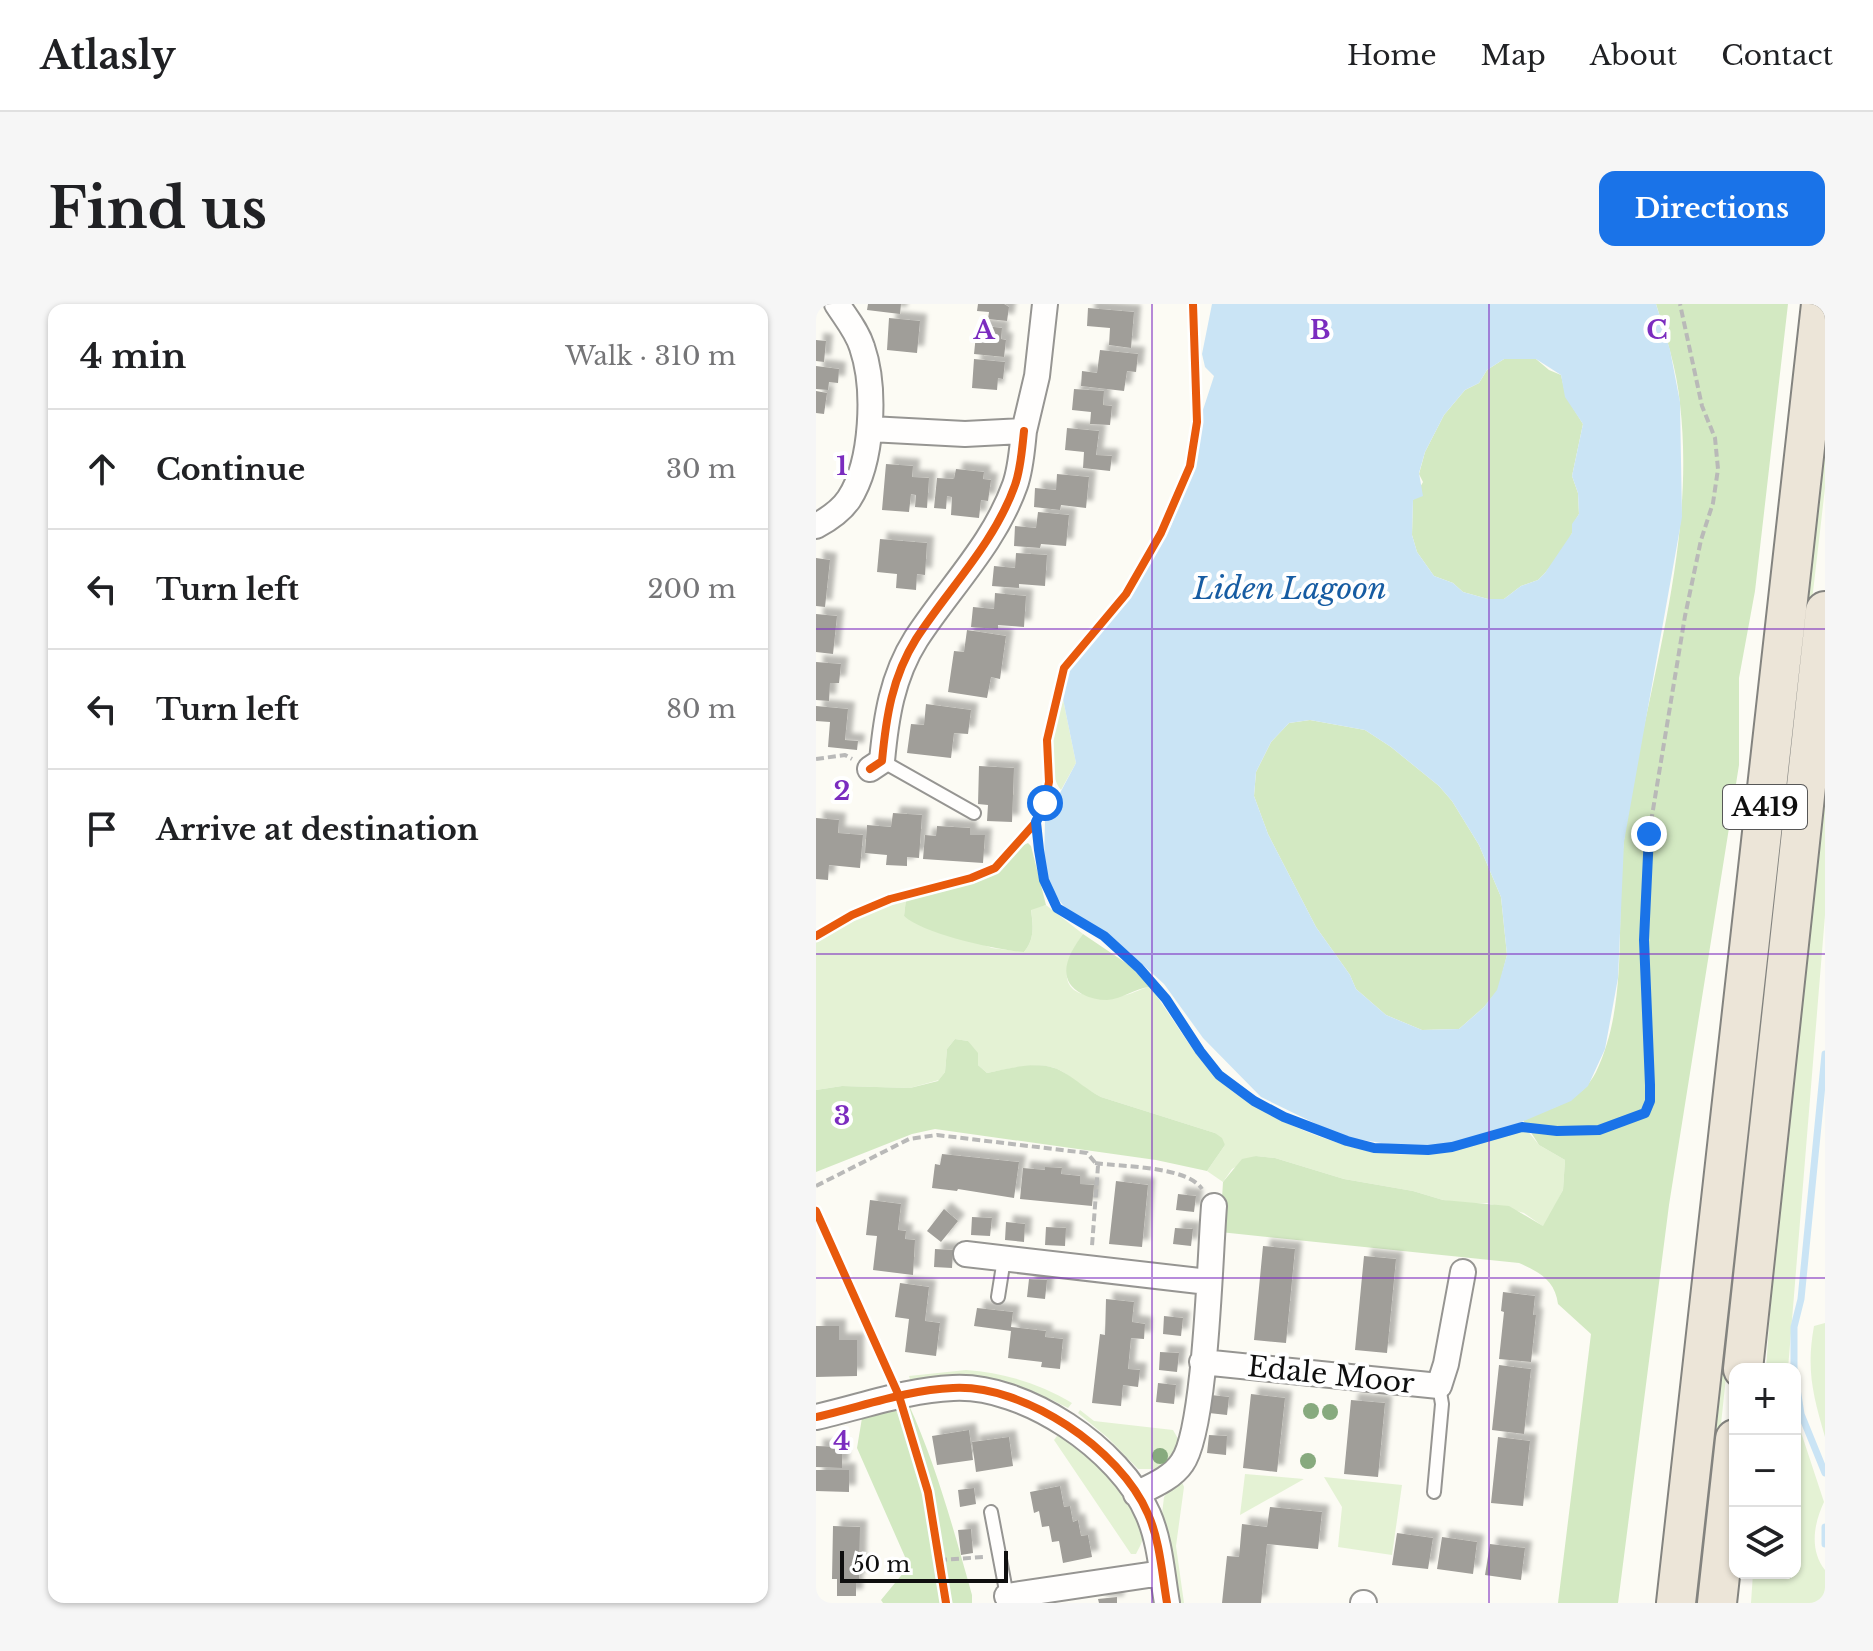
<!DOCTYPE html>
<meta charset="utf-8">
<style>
:root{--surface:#fff;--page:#f6f6f6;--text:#202124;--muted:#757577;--line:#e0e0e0;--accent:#1a73e8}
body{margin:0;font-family:"Libre Baskerville",serif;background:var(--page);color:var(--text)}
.controls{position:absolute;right:24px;bottom:24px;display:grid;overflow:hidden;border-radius:16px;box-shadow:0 2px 6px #0004}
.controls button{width:72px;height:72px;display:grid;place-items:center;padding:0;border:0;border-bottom:2px solid var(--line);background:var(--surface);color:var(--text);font:40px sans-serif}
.scale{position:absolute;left:24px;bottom:20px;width:168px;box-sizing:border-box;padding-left:8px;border:4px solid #0f0f0f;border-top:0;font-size:22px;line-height:28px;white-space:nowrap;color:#0f0f0f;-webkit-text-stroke:6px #fff;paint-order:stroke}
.stop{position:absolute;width:24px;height:24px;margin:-18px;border:6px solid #1a73e8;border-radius:50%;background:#fff}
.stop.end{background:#1a73e8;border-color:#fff;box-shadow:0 2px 8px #0008}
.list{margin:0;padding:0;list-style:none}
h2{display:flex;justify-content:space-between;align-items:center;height:104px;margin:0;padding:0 32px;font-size:34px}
h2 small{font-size:26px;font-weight:400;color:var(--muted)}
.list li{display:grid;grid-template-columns:52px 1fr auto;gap:24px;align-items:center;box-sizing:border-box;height:120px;padding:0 32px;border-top:2px solid var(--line)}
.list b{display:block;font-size:30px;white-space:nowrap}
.list em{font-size:26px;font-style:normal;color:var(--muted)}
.icon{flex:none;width:44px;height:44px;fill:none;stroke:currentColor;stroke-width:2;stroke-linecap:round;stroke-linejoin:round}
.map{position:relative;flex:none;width:1009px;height:1299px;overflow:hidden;border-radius:16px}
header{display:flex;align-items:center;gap:48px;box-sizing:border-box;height:112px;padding:0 40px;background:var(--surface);border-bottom:2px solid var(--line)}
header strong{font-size:38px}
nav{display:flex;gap:44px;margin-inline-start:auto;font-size:28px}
.intro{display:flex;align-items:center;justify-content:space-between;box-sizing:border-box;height:192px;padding:0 48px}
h1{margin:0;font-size:56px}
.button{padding:20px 36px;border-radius:16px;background:var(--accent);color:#fff;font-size:28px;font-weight:700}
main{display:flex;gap:48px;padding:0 48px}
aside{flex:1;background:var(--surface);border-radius:16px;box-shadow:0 2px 6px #0004}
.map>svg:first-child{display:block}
.green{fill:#e4f2d4}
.forest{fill:#d3e9c2}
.water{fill:#cae4f5;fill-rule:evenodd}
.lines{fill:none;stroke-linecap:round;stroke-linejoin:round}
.stream{stroke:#cae4f5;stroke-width:7}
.building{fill:#a09e99;filter:url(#shadow)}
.service-casing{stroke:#969592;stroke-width:16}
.minor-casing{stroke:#969592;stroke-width:28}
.trunk-casing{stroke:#83837f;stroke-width:42}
.path{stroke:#b9b9b8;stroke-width:4;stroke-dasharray:8 4;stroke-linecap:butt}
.service{stroke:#fffefd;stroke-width:12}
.minor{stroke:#fffefd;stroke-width:24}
.trunk{stroke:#ece5d8;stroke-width:38}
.cycleway-casing{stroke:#fff;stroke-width:13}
.cycleway{stroke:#e8590c;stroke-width:8}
.tree{fill:#87aa7e}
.route{stroke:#1a73e8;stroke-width:10}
.grid{fill:none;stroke:#7b2cbf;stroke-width:2;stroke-opacity:0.55}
.labels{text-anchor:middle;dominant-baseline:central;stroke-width:8;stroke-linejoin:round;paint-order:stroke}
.shield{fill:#fff;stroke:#575757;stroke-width:2}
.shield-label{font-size:26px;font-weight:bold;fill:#0f0f0f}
.street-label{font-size:28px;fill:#0f0f0f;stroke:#fff}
.water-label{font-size:30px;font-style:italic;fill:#175ca2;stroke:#fff}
.grid-label{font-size:26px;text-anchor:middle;font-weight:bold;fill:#7b2cbf;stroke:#fff;stroke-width:8;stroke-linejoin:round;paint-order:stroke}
</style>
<header>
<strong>Atlasly</strong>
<nav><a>Home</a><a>Map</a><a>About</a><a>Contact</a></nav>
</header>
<div class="intro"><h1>Find us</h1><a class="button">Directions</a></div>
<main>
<aside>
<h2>4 min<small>Walk · 310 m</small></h2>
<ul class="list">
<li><svg class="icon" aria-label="ahead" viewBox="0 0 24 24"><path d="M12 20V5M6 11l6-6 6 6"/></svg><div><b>Continue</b></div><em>30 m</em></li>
<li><svg class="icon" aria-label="left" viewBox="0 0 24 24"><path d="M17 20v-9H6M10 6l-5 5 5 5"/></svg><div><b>Turn left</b></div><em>200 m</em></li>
<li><svg class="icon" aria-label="left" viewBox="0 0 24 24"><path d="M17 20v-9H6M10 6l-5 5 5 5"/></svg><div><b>Turn left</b></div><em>80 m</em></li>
<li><svg class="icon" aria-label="arrive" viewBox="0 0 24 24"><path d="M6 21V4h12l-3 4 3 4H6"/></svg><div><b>Arrive at destination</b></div></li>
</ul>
</aside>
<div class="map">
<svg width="1009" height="1299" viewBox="0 0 1009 1299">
<defs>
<filter id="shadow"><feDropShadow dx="7" dy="-7" stdDeviation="2" flood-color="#0004"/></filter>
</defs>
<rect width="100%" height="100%" fill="#fcfbf4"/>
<!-- green -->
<path class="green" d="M1009,75V184L951,687L886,1299H874Z
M247,378V395L260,459L245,486C225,461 242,407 247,378Z
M1009,427V611L972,1065H950L962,894Z
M90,595L88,612L176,644L208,648C219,635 217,621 215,605L230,601L267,630C248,657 237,693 284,692C293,692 302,693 310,691C319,689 325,684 334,683C356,712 374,746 399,772C439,813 541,855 599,850C623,848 646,843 670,837C684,833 697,827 711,826L723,841L749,856L747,886L728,923L708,909L671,899L648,900L627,896L597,887L528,875L459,854L440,852L416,865L407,878L391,867L409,841L399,829L285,793C271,786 260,777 247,768C226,755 194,765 171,769L162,761L152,737L139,735L131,745L129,768L123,776L94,784L26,782L0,786V637L43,613Z
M1009,1019V1133C997,1091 990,1066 998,1022Z
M150,1066C188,1069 222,1079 256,1099L252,1104C195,1074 159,1068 95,1079L93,1072Z
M264,1106L278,1117L357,1126L364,1138L360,1151L343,1165H322L292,1134L262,1109Z
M979,1110L1008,1198C998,1219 993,1246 1009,1266V1299H935L937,1269H979Z
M244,1128C269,1149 319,1192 327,1225C329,1234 324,1242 320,1250H315L238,1136Z
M429,1170L488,1175L424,1211Z
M508,1173L586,1181L576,1251L522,1243L526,1203Z
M360,1177L366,1178L368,1183L360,1242L368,1299H361L354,1239L346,1210L348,1193Z"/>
<!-- forest -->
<path class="forest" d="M840,0H972L939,287L923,374V461L853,901L802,1299H742L775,1030L742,1000C739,976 723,968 703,959L404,928L407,878L426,855L440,852L459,854L528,875L597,887L627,896L693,902L727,922L747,886L749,856L723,841L707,816C735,804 765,798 780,768C814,697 799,612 808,536C827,391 881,247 864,100C861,66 850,32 840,0Z
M688,55H720L733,66L745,71L750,93L767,120L756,172L762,189L763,210L757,220L756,229L750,242L729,269L722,276L705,282L688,295H672L647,288L637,279L618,272L601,248L596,231L597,196L607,178L603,170L609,148L628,111L649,86L663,79L671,66Z
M494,416L549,426L575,443L623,482L636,497L663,541L685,593L691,651L682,686L668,703L643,725L606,726L570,711L540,685L534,671L500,623L452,530L438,492L440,468L455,438L473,419Z
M212,539L215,542L230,601L215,606C217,621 219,635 208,648C180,646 108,630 88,612L90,595C114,587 141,584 165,574C183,566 194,546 212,539Z
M267,630L313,661L334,683C320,684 306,695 291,696C282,696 274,694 266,690C238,675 253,649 267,630Z
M139,735L152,737L162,749V761L171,769C194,764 226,755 247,768C261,776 271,786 285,793L399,829L406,834L409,841L391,867L340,856L119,825L96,830L0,868V786L26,782L94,784L122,777L129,768L131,745Z
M92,1099C120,1160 138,1227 156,1291V1299H67L65,1296L93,1262L41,1144L46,1114Z"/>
<!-- water -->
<path class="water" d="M396,0H840L854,46L864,98L866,213L808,538L802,674L789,745L772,782L755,797L696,822L639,840L591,843L527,833L445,793L387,734L348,680L295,632L270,619L251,606L234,585L228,559L229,517L260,459L247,395V378L253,362L312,297L354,224L381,157L386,109L398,72L389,63L386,50ZM688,55H720L745,71L749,93L767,120L756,172L762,189L763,210L756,220V229L729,269L722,276L705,282L688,295H672L647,288L637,279L618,272L601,248L596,231L597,196L607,192L603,169L609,148L628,111L649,86L663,79L671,66ZM494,416L549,426L575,443L623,482L636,497L663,541L685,593L691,651L681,686L668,703L643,725L606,726L570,711L540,685L534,671L500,623L452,530L438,492L440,468L455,438L473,419Z"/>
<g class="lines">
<!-- stream -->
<path class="stream" d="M978,1065V1023L985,995L1009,750
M979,1072L985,1110L1009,1169
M1009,1223V1240"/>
</g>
<!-- building -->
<path class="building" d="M52,0H85L84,10L51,6Z
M162,0H188L193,3L191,17L172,15L173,8L161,7Z
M272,4L318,8L315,44L293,41L294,24L271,22Z
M73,14L104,17L101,49L71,46Z
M161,21L186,24L185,35L190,36L188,53L158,50Z
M0,36L10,37L8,58L0,57Z
M284,46L322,50L320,68L311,67L308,87L265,82L266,67L281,69Z
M158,55L189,58L187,75L182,74L181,86L156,84Z
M0,62L23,65L22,79L13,78L12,86L0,85Z
M258,85L288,87L287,101L296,102L294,121L274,120L275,108L256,106Z
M0,87L11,89L8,110L0,109Z
M251,124L283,127L280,151L296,152L294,167L267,164L268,148L249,146Z
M70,160L97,162L96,173L113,174L111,204L99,203L100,191L95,190L93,208L66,206Z
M140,165L168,168L167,175L175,176L172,197L165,196L163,214L135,211L136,193L131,192L130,205L118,204L121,174L138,175Z
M241,170L273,173L270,204L245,201L244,206L218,203L219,184L240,186Z
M222,208L253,211L250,242L225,240L224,244L198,242L199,222L220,224Z
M64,235L111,239L109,271L101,270L100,286L80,284L81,270L61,268Z
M200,249L231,251L229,282L203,280V284L176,282L178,262L199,264Z
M0,254L14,256L9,303L0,302Z
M179,289L210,292L208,323L182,321V325L155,323L157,303L178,305Z
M0,310L21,312L17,350L0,348Z
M151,326L190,332L184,375L175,373L171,394L132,388L138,347L148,348Z
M0,358L25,360L23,379H14L13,397L0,396Z
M110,400L155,406L152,430L138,429L135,454L91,449L95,420L108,421Z
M0,402L32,405L29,436L42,437L41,446L12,443L14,418L0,417Z
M163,462L198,464L196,518L171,517L172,501L162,500Z
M77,509L106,511L103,554L91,553V562L70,561L71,551L49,549L51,521L75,523Z
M0,514L23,516L22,529L47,531L44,564L13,561L12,576L0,575Z
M121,522L154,524V531H169L167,559L107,555L109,531L120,532Z
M126,850L203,858L198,894L142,885L141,887L116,884L119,860L124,861Z
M229,863L246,864L245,870L264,872V880L278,881L276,902L204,895L207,864L229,866Z
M300,877L332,881L326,943L293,940Z
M362,890L380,892L378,908L360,906Z
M54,896L85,900L82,926L90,927L89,935L99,936L97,971L57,966L61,932L50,931Z
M128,905L142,917L125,938L111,927Z
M156,913L176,914L174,932L155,931Z
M190,918L209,920L208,938L189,936Z
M230,923L250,924L249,942L229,941Z
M359,924L377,925L375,942L357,940Z
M447,942L479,945L470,1039L438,1036Z
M119,945L137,946L136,964L118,963Z
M548,952L580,955L571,1049L539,1046Z
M213,975L231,976L229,995L211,993Z
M84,979L113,983L109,1017L124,1019L120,1052L89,1048L93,1015L79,1013Z
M687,988L719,992L717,1011H720L715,1058L683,1055L688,1008L685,1007Z
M290,995L318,998L316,1018L329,1020L328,1035L315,1034L312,1065L324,1066L322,1083L307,1081L305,1102L276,1099L284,1030L289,1031Z
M161,1004L197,1008L195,1023L230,1027L229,1033L247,1035L244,1065L225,1063L226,1058L192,1054L195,1027L158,1022Z
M348,1012L367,1014L365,1032L347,1030Z
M0,1022H23V1036H41V1072L0,1073Z
M344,1048L363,1049L361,1068L343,1066Z
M683,1061L715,1065L708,1130L676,1126Z
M342,1079L360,1081L358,1100L340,1098Z
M435,1090L469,1094L461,1168L427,1164Z
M395,1091L413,1093L411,1111L393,1109Z
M535,1096L569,1099L562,1173L528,1170Z
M153,1126L157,1156L121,1161L116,1132Z
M393,1131L411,1132L410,1151L391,1149Z
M193,1133L197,1162L160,1168L156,1138Z
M682,1133L714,1137L707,1202L675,1199Z
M0,1142L26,1143V1164L0,1163Z
M0,1166H33V1188L0,1187Z
M244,1182L248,1203L254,1202L257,1218L262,1216L265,1232L272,1231L276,1253L247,1259L243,1237L236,1238L233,1222L226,1223L223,1207L218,1209L214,1188Z
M158,1184L160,1200L144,1203L142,1186Z
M454,1203L506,1208L502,1245L451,1240L445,1299H406L411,1252L423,1253L426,1220L451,1223Z
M17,1222L44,1223L43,1275H40V1292H21V1275H16Z
M155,1225L157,1249L145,1251L142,1226Z
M581,1229L617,1234L612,1265L576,1261Z
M626,1233L661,1238L657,1270L621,1265Z
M674,1240L709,1244L705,1276L669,1271Z
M301,1293V1299H283L282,1295Z"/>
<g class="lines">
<defs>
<path id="service" d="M66,457L158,509
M182,993L188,955
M618,1188L626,1100L623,1082
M175,1208L191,1292"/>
<path id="minor" d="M54,125L149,130L208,127L221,72L229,0
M0,222C13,215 25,207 33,195C57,158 60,84 46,43C41,27 30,14 21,0
M54,465L66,457C70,414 76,373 100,335C133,284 178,240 199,181C205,164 206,145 208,127
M150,950L392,978
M386,1058L623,1082L630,1060L647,968
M0,1113C45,1103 90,1086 137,1084C208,1080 304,1145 332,1210C344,1237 346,1270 351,1299
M320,1190C336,1182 356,1174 366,1159C390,1127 394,950 398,902
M191,1292L346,1269
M547,1299H548"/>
<path id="trunk" d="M927,1065L1009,307
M860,1299L1005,0
M901,1299L919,1135"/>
</defs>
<!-- service casing -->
<use href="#service" class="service-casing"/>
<!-- minor casing -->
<use href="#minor" class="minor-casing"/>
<!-- trunk casing -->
<use href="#trunk" class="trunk-casing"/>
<!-- path -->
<path class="path" d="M0,455L29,451L36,455
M220,518L228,576L241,604L288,632L323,664L350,695L384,747L403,771L438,797L468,813L531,837L558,844L612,846L636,843L706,823L741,827L783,826L829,809L834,797V781L828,636L833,530L869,312L885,236L897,199L902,165L899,134L886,102L864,0
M279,859C307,863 371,862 386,885
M0,882L93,835L121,831L271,849L282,862L276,942
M123,1256L168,1253"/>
<!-- service -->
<use href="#service" class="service"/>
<!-- minor -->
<use href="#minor" class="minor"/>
<!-- trunk -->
<use href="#trunk" class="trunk"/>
<defs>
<path id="cycleway" d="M54,465L66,457C70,414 76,373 100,335C133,284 178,240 199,181C205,164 206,145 208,127
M0,632L36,611L74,595L155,574L179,564L220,518L227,507L233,478L231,436L248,364L310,290L345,229L374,162L381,118L377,0
M0,907L83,1092L112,1188L130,1299
M0,1113C45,1103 90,1086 137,1084C208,1080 304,1145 332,1210C344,1237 346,1270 351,1299"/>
</defs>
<!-- cycleway casing -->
<use href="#cycleway" class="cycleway-casing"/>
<!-- cycleway -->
<use href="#cycleway" class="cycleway"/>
</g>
<!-- trees -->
<g class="tree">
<circle cx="495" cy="1107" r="8"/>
<circle cx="514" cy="1108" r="8"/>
<circle cx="344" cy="1152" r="8"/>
<circle cx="492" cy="1157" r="8"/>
</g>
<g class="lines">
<!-- route -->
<path class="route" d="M229,499L220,518L223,546L228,576L241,604L288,632L323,664L350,695L384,747L403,771L438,797L468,813L531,837L558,844L612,846L636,843L706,823L741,827L783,826L829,809L834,797V781L828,636L833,530"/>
</g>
<!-- grid -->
<path class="grid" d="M336,0V1299M673,0V1299M0,325H1009M0,650H1009M0,974H1009"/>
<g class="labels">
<!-- shield labels -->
<rect class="shield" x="907" y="481" width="84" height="44" rx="6"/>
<g class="shield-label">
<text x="949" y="503">A419</text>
</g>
<!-- street labels -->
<g class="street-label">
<text transform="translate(515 1071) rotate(6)">Edale Moor</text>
</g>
<!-- water labels -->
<g class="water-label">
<text x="474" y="284">Liden Lagoon</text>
</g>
</g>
<g class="grid-label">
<text x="168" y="35">A</text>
<text x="504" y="35">B</text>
<text x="841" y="35">C</text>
<text x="26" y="171">1</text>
<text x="26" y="496">2</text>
<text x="26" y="821">3</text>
<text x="26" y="1146">4</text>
</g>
</svg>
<div class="controls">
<button>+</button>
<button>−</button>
<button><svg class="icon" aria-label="layers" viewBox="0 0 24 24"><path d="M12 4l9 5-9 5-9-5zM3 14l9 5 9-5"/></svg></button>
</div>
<div class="scale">50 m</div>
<div class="stop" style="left:229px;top:499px"></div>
<div class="stop end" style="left:833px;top:530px"></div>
</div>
</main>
